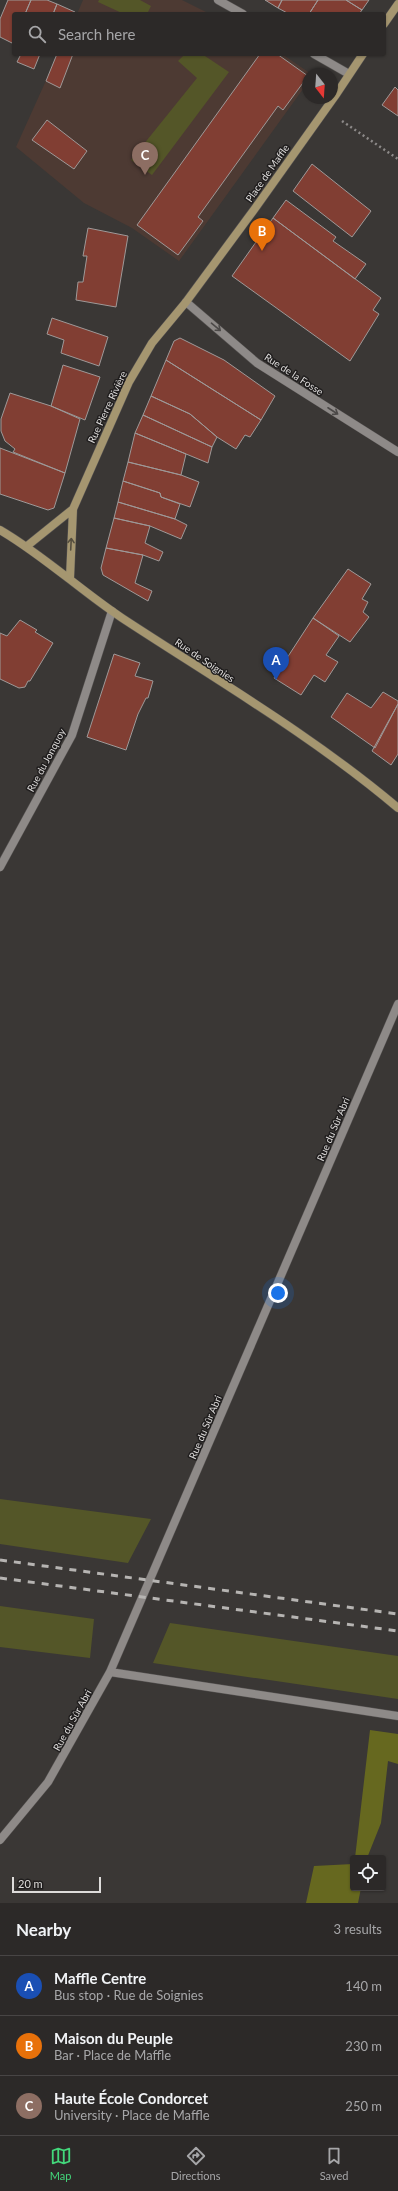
<!DOCTYPE html>
<meta charset="utf-8">
<style>
:root{--surface:#2c2928;--page:#343130;--text:#f1f3f6;--muted:#a6a6a8;--line:#484545;--accent:#43d77b}
body{margin:0;font-family:Lato,sans-serif;background:var(--page);color:var(--text)}
.controls{position:absolute;right:12px;bottom:12px;display:grid;overflow:hidden;border-radius:4px;box-shadow:0 1px 3px #0004}
.controls button{width:36px;height:36px;display:grid;place-items:center;padding:0;border:0;border-bottom:1px solid var(--line);background:var(--surface);color:var(--text);font:20px sans-serif}
.compass{position:absolute;left:302px;top:68px;width:36px;height:36px;border-radius:50%;background:var(--surface);box-shadow:0 1px 3px #0004;rotate:163deg}
.scale{position:absolute;left:12px;bottom:10px;width:89px;box-sizing:border-box;padding-left:4px;border:2px solid #dedcdb;border-top:0;font-size:11px;line-height:14px;white-space:nowrap;color:#dedcdb;-webkit-text-stroke:3px #201e1e;paint-order:stroke}
.you{position:absolute;left:278px;top:1293px;width:14px;height:14px;margin:-10px;border:3px solid #fff;border-radius:50%;background:#1a73e8;box-shadow:0 0 0 6px #1a73e833}
.badge{display:grid;place-items:center;width:26px;height:26px;border-radius:50%;background:var(--accent);color:#fff;font-size:13px;font-weight:700}
.pin{position:absolute;translate:-50% -33px;filter:drop-shadow(0 1px 2px #0008)}
.pin::after{content:'';position:absolute;top:21px;width:14px;height:12px;background:inherit;clip-path:polygon(0 0,100% 0,50% 100%)}
.list{margin:0;padding:0;list-style:none}
h2{display:flex;justify-content:space-between;align-items:center;height:52px;margin:0;padding:0 16px;font-size:17px}
h2 small{font-size:13px;font-weight:400;color:var(--muted)}
.list li{display:grid;grid-template-columns:26px 1fr auto;gap:12px;align-items:center;box-sizing:border-box;height:60px;padding:0 16px;border-top:1px solid var(--line)}
.list b{display:block;font-size:15px;white-space:nowrap}
.list p{margin:0;font-size:13px;white-space:nowrap;color:var(--muted)}
.list em{font-size:13px;font-style:normal;color:var(--muted)}
.icon{flex:none;width:22px;height:22px;fill:none;stroke:currentColor;stroke-width:2;stroke-linecap:round;stroke-linejoin:round}
.map{position:relative;flex:none;width:398px;height:1903px;overflow:hidden}
.search{position:absolute;background:var(--surface);box-shadow:0 1px 3px #0004;left:12px;right:12px;top:12px;height:44px;display:flex;align-items:center;gap:10px;box-sizing:border-box;padding:0 14px;border-radius:4px;color:var(--muted);font-size:15px}
.sheet{height:232px;background:var(--surface)}
nav{display:flex;justify-content:space-around;align-items:center;box-sizing:border-box;height:56px;border-top:1px solid var(--line);background:var(--surface);font-size:11px;color:var(--muted)}
nav a{display:grid;justify-items:center;gap:2px}
nav .on{color:var(--accent)}
.map>svg:first-child{display:block}
.education{fill:#4d3a33}
.green{fill:#545628}
.forest{fill:#66681f}
.building{fill:#813e33;stroke:#9e9998}
.lines{fill:none;stroke-linecap:round;stroke-linejoin:round}
.street-casing{stroke:#565352;stroke-width:9}
.secondary-casing{stroke:#565352;stroke-width:9}
.path{stroke:#8d8a89;stroke-width:2.5;stroke-dasharray:2 3;stroke-linecap:butt}
.street{stroke:#8e8a88;stroke-width:8}
.secondary{stroke:#a59670;stroke-width:8}
.rail{stroke:#b6b4b2;stroke-width:3;stroke-dasharray:7 7;stroke-linecap:butt}
.oneway{stroke:#4c4948}
.oneway2{stroke:#554e3f}
.labels{text-anchor:middle;dominant-baseline:central;stroke-width:3;stroke-linejoin:round;paint-order:stroke}
.street-label{font-size:10px;fill:#dedcdb;stroke:#201e1e}
</style>
<div class="map">
<svg width="398" height="1903" viewBox="0 0 398 1903">
<rect width="100%" height="100%" fill="#3a3735"/>
<!-- education -->
<path class="education" d="M83,0H182L210,14H77Z
M58,54H282L311,74H308V82L179,261L132,228L84,203L16,147Z"/>
<!-- green -->
<path class="green" d="M99,0H140L151,6L147,14H124L98,2Z
M185,54H202L229,72L152,175L131,160L197,78L178,61Z
M0,1499L151,1519L128,1563L0,1544Z
M0,1606L94,1619L90,1658L0,1647Z
M170,1623L398,1656V1699L153,1663Z"/>
<!-- forest -->
<path class="forest" d="M370,1730L398,1734V1764L388,1761L381,1823L367,1858H355Z
M353,1864V1888H361L358,1903H306L314,1866Z"/>
<!-- building -->
<path class="building" d="M8,0H31L25,14H14V38L12,43L0,37V19Z
M31,0H47L57,4L53,14H25Z
M265,0H282L278,8Z
M282,0H318L309,14H289L278,8Z
M318,0H346L362,10L359,14H309Z
M346,0H369L362,10Z
M57,4L75,12L74,14H53Z
M21,54H40L34,69L17,62Z
M57,54H73L60,88L46,81Z
M260,54H277L308,76L283,110L278,106L198,217L203,221L178,255L137,225Z
M395,87L398,90V116L382,105Z
M47,120L87,151L74,169L32,140Z
M312,164L371,211L352,237L293,191Z
M286,200L336,237L333,241L366,264L355,279L273,218Z
M273,218L381,298L373,310L379,314L350,361L232,276Z
M88,228L128,236L116,307L76,300L78,282H83L87,256H83Z
M52,318L108,337L99,366L61,353L64,340L47,334Z
M180,338L224,360L275,396L261,420L166,360L174,341Z
M166,360L261,420L250,437L245,435L236,449L217,437L190,414L151,396Z
M63,365L100,377L85,420L51,406Z
M10,393L51,406L80,419L65,473L13,452L15,449L5,441L1,431V419Z
M151,396L190,414L217,437L212,447L143,415Z
M143,415L212,447L208,463L135,433Z
M135,433L186,454L181,475L128,462Z
M0,448L65,473L54,508L48,510L0,494Z
M128,462L181,475L199,482L190,507L161,497L160,493L123,481Z
M123,481L160,493L161,497L180,504L175,519L118,502Z
M118,502L175,519L187,525L181,539L150,526L114,518Z
M114,518L150,526L145,543L163,552L159,561L143,555L106,548Z
M106,548L143,555L135,583L152,591L148,601L103,575L101,568Z
M348,569L371,584L362,599L368,602L363,612L369,617L350,642L313,618Z
M313,618L339,636L326,655L338,662L325,682L314,675L301,695L274,678Z
M20,620L37,630L35,632L53,643L30,681H28L25,687L19,688L0,679V633L7,636Z
M114,654L140,663L135,676L153,681L148,698H146L138,714L126,750L87,737Z
M383,692L398,701V704L375,748L331,717L347,693L371,708Z
M398,704V754L391,765L372,751Z"/>
<g class="lines">
<defs>
<path id="street" d="M218,0L243,14
M314,54L349,74
M186,302L257,363L398,452
M0,867L72,735L112,611
M110,1672L398,1716
M0,1840L48,1782L110,1672L398,1004"/>
<path id="secondary" d="M384,24L398,4
M0,530C43,555 80,590 122,618C215,679 313,736 398,808
M27,546L73,509
M70,578L73,509L129,382L152,343L186,302L256,207L335,96L363,54"/>
</defs>
<!-- street casing -->
<use href="#street" class="street-casing"/>
<!-- secondary casing -->
<use href="#secondary" class="secondary-casing"/>
<!-- path -->
<path class="path" d="M342,121L398,159"/>
<!-- street -->
<use href="#street" class="street"/>
<!-- secondary -->
<use href="#secondary" class="secondary"/>
<!-- rail -->
<path class="rail" d="M0,1560L398,1614
M0,1578L398,1631"/>
</g>
<!-- one-way arrows -->
<defs><path id="oneway-shaft" d="M-6 0H5M1.5-3L5.5 0L1.5 3" fill="none" stroke-width="1.6" stroke-linecap="round" stroke-linejoin="round"/></defs>
<g class="oneway">
<use href="#oneway-shaft" transform="translate(216 327) rotate(40)"/>
<use href="#oneway-shaft" transform="translate(333 411) rotate(33)"/>
</g>
<use class="oneway2" href="#oneway-shaft" transform="translate(71 544) rotate(-87)"/>
<g class="labels">
<!-- street labels -->
<g class="street-label">
<text transform="translate(267 173) rotate(-55)">Place de Maffle</text>
<text transform="translate(294 374) rotate(33)">Rue de la Fosse</text>
<text transform="translate(107 407) rotate(-65)">Rue Pierre Rivière</text>
<text transform="translate(205 660) rotate(34)">Rue de Soignies</text>
<text transform="translate(46 760) rotate(-62)">Rue du Jonquoy</text>
<text transform="translate(333 1129) rotate(-67)">Rue du Sûr Abri</text>
<text transform="translate(205 1427) rotate(-67)">Rue du Sûr Abri</text>
<text transform="translate(72 1720) rotate(-61)">Rue du Sûr Abri</text>
</g>
</g>
</svg>
<div class="controls">
<button><svg class="icon" aria-label="locate" viewBox="0 0 24 24"><circle cx="12" cy="12" r="6"/><path d="M12 2v4M12 18v4M2 12h4M18 12h4"/></svg></button>
</div>
<svg class="compass" viewBox="-18 -18 36 36"><path d="M0-13l5 13h-10z" fill="#e53935"/><path d="M0 13l5-13h-10z" fill="#a6a6a8"/></svg>
<div class="scale">20 m</div>
<div class="you"></div>
<div class="pin badge" style="left:276px;top:680px;background:#1a4fb4">A</div>
<div class="pin badge" style="left:262px;top:251px;background:#e8710a">B</div>
<div class="pin badge" style="left:145px;top:175px;background:#8d6e63">C</div>
<div class="search"><svg class="icon" aria-label="search" viewBox="0 0 24 24"><circle cx="10" cy="10" r="6"/><path d="M15 15l6 6"/></svg>Search here</div>
</div>
<section class="sheet">
<h2>Nearby<small>3 results</small></h2>
<ul class="list">
<li><span class="badge" style="background:#1a4fb4">A</span><div><b>Maffle Centre</b><p>Bus stop · Rue de Soignies</p></div><em>140 m</em></li>
<li><span class="badge" style="background:#e8710a">B</span><div><b>Maison du Peuple</b><p>Bar · Place de Maffle</p></div><em>230 m</em></li>
<li><span class="badge" style="background:#8d6e63">C</span><div><b>Haute École Condorcet</b><p>University · Place de Maffle</p></div><em>250 m</em></li>
</ul>
</section>
<nav>
<a class="on"><svg class="icon" aria-label="map" viewBox="0 0 24 24"><path d="M3 6l6-2 6 2 6-2v14l-6 2-6-2-6 2zM9 4v14M15 6v14"/></svg>Map</a>
<a><svg class="icon" aria-label="directions" viewBox="0 0 24 24"><path d="M12 3l9 9-9 9-9-9zM9 14v-3h6M13 9l2 2-2 2"/></svg>Directions</a>
<a><svg class="icon" aria-label="saved" viewBox="0 0 24 24"><path d="M7 4h10v16l-5-4-5 4z"/></svg>Saved</a>
</nav>
